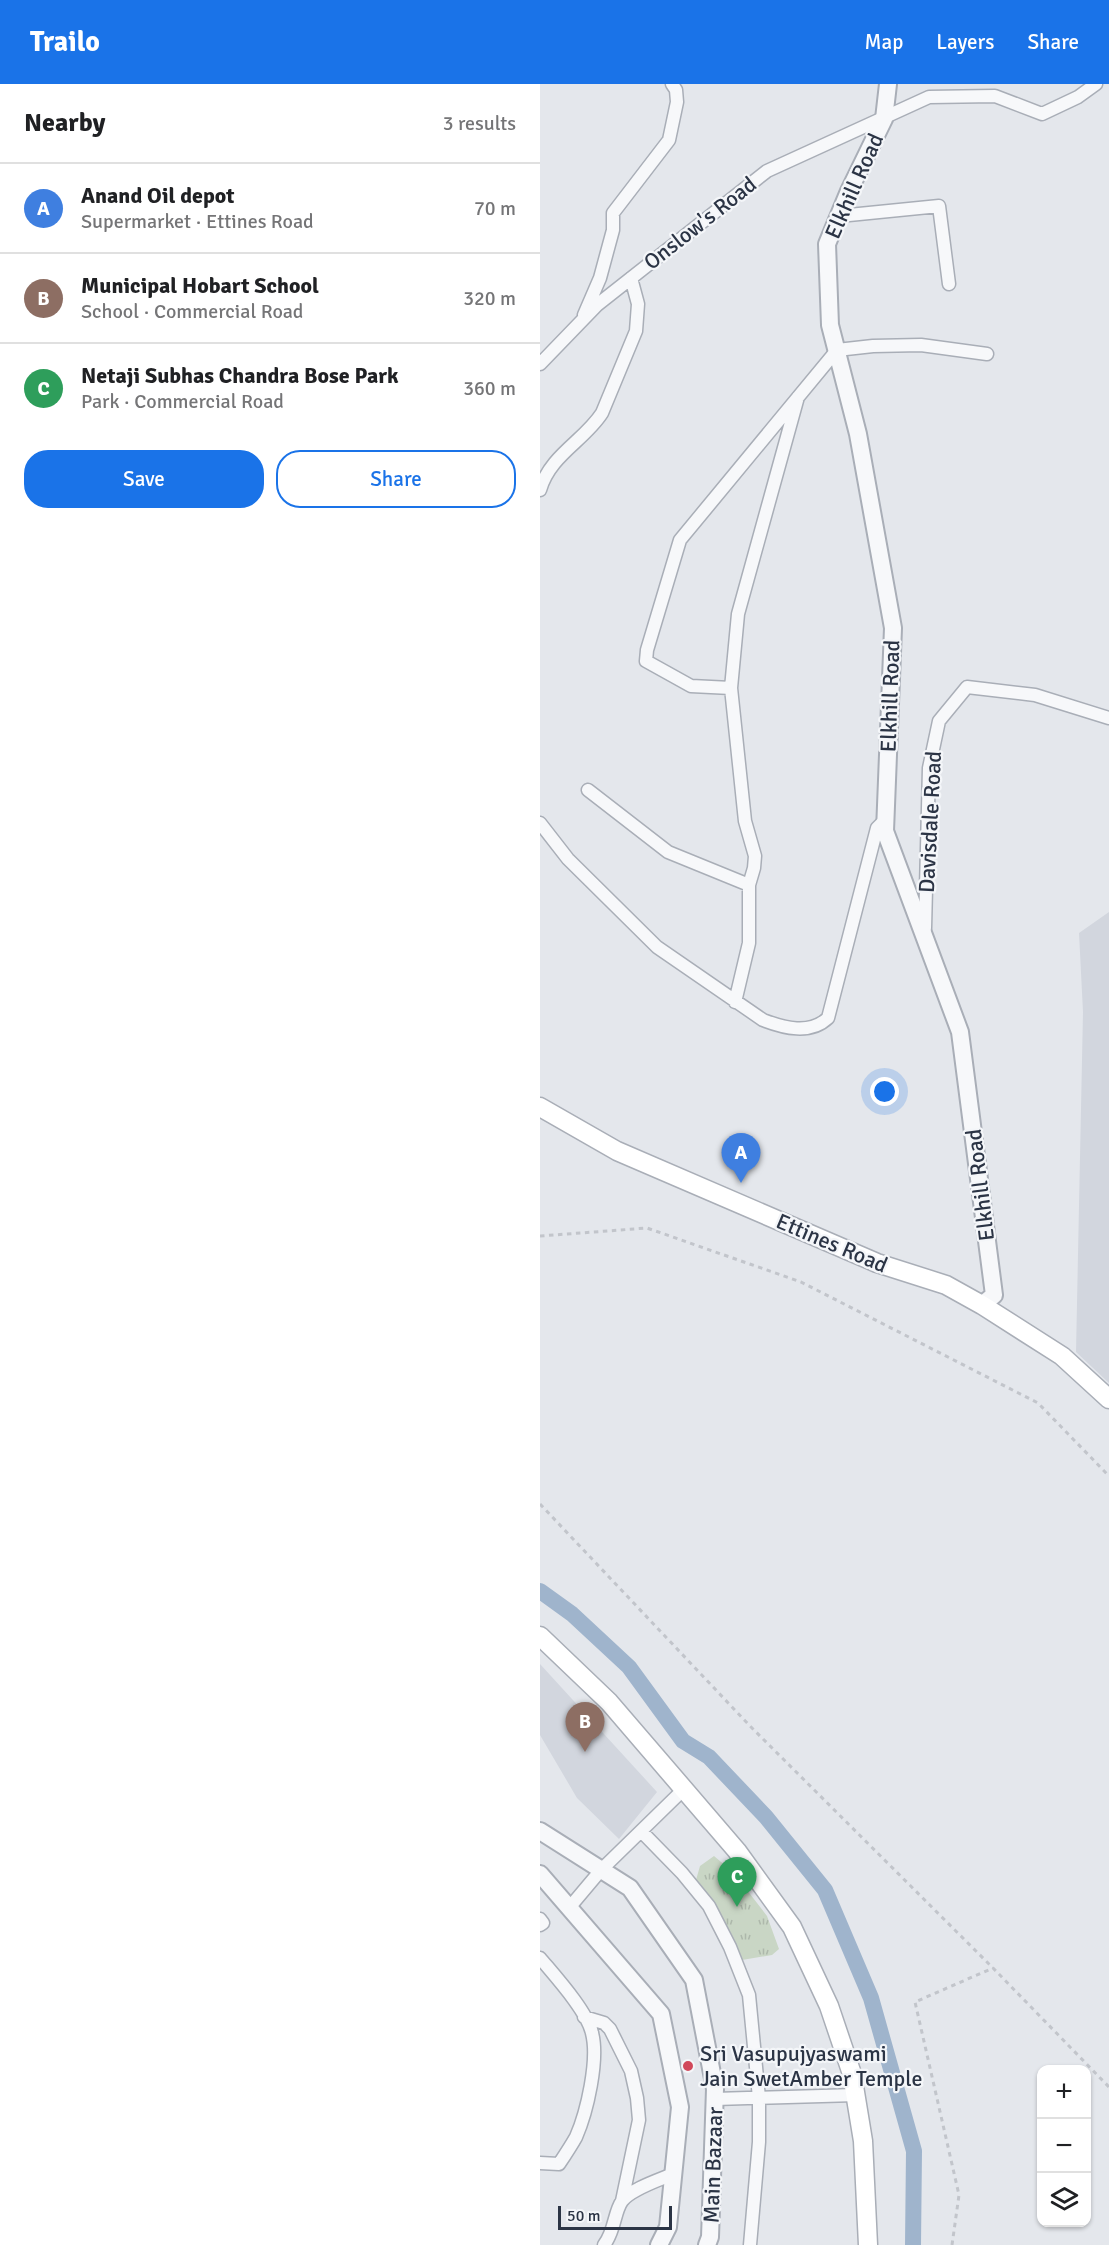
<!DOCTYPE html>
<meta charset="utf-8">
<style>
:root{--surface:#fff;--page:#f2f2f2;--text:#202124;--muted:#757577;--line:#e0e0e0;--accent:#1a73e8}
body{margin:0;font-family:Signika,sans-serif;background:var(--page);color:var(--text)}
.controls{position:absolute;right:18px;bottom:18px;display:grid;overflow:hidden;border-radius:12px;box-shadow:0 2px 4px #0004}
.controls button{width:54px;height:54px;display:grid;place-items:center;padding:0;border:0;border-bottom:2px solid var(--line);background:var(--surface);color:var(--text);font:30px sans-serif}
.scale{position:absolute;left:18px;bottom:15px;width:114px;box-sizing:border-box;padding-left:6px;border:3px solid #2b3445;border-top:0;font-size:16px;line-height:21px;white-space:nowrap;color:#2b3445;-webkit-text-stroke:4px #f4f6f9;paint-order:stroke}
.you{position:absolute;left:345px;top:1008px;width:21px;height:21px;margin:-15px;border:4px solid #fff;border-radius:50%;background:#1a73e8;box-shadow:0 0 0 9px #1a73e833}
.badge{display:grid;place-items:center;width:39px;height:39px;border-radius:50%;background:var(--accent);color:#fff;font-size:20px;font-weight:700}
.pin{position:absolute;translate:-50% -50px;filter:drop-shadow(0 2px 3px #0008)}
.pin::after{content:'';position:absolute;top:32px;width:21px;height:18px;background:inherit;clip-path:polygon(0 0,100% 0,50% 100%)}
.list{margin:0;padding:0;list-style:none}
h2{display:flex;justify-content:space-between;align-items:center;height:78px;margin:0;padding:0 24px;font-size:26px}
h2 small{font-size:20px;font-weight:400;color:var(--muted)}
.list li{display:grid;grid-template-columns:39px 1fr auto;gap:18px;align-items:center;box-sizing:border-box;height:90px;padding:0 24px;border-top:2px solid var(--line)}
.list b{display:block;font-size:22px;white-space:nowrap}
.list p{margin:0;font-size:20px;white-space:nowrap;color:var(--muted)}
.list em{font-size:20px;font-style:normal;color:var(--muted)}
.actions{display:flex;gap:12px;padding:18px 24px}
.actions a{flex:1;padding:14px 0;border:2px solid var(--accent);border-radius:24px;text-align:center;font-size:21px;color:var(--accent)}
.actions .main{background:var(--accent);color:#fff}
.icon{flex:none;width:33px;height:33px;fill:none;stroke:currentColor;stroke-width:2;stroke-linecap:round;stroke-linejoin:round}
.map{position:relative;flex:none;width:569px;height:2161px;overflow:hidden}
header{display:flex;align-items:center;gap:36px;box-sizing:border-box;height:84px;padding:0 30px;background:var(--accent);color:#fff}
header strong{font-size:28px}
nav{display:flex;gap:33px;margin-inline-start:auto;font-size:21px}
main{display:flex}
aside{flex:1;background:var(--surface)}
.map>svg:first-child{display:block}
.built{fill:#d2d6de}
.park{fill:url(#park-tufts)}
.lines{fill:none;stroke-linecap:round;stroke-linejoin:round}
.canal{stroke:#9fb4cc;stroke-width:16}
.minor-casing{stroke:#a9aeb7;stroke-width:15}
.tertiary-casing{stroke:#a9aeb7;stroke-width:20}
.secondary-casing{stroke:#a9aeb7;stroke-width:21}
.path{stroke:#c2c5cb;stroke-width:3;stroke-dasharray:4.5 4.5;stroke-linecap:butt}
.minor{stroke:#f7f8fa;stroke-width:12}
.tertiary{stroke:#f7f8fa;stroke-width:16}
.secondary{stroke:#fff;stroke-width:18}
.poi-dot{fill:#d1495b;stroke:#f4f6f9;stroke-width:2}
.labels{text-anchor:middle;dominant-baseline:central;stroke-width:4.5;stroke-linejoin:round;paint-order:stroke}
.street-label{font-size:22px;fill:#2b3445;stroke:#f4f6f9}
.poi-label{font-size:22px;fill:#2b3445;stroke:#f4f6f9;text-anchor:start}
</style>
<header>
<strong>Trailo</strong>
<nav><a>Map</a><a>Layers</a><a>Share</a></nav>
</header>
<main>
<aside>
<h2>Nearby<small>3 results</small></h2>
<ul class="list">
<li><span class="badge" style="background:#3f7fe0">A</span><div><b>Anand Oil depot</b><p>Supermarket · Ettines Road</p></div><em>70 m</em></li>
<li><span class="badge" style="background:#8d6e63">B</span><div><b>Municipal Hobart School</b><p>School · Commercial Road</p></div><em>320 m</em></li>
<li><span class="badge" style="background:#2e9e5b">C</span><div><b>Netaji Subhas Chandra Bose Park</b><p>Park · Commercial Road</p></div><em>360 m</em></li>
</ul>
<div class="actions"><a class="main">Save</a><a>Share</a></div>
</aside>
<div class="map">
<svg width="569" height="2161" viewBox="0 0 569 2161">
<defs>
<pattern id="park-tufts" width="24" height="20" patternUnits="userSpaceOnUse" patternTransform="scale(1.5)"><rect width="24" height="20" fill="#c9d6c5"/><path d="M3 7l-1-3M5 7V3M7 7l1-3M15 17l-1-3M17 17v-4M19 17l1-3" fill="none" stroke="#adb8ab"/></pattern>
</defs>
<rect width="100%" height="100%" fill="#e4e7ec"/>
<!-- built -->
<path class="built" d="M569,828V1299L536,1268L543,928L539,849Z
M0,1580L117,1708L79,1755L37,1714L0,1651Z"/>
<!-- park -->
<path class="park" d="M174,1772L193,1788L227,1832L239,1865L232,1871L202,1876L169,1813L156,1796L160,1782Z"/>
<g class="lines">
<!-- canal -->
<path class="canal" d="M0,1507L32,1530L89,1583L143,1657L169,1673L226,1733L285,1806L331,1914L374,2067L373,2161"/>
<defs>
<path id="minor" d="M299,132L399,122L409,200
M44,231L60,194L73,146V129L129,56L137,18L136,6L132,0
M0,280L57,221L227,87L389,13L455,12L502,30L538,13L556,0
M0,406C10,371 44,357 62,329L96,247L98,220L91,194
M191,604L151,602L106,577L107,566L140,456L297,266L333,262L381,261L447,270
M48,706L128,768L209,801
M0,739L28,775L117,863L223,936C244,944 270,951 288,934L337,744L345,736
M385,844L389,684L399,637L427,603L495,611L569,634
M195,918L209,859V801L214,784L215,772L205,737L191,604L198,530L258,313
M101,1747L142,1789L169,1822L190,1863L209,1911L219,2014V2058L210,2161
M29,1824L61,1786L144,1705
M0,1835L3,1839L0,1841
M0,1874C15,1892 47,1927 52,1949C59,1976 47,2028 36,2053C31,2062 25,2071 19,2080L0,2079
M44,1933L64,1939L70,1945L91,1987L97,2014L99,2036L82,2117
M175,2015L316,2011
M64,2161C75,2147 74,2128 82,2117C91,2105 119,2096 133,2090"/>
<path id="tertiary" d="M348,0L344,35L309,107L287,160L290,241L318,350L353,544L345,747L420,948L454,1211L442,1221
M0,1747L90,1804L154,1896L175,2005L170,2153L167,2161
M0,1790L121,1930L140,2023L128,2143L119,2161"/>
<path id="secondary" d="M0,1023L77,1067L337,1179L406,1201L442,1221L522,1272L569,1315
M0,1552L69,1618L197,1767L252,1843L289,1922L312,1990L323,2057L328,2161"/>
</defs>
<!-- minor casing -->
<use href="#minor" class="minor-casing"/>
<!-- tertiary casing -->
<use href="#tertiary" class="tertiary-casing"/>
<!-- secondary casing -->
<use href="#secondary" class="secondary-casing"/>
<!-- path -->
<path class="path" d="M0,1152L107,1144L261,1198L498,1319L569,1392
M0,1420L210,1642L453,1884L569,2003
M412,2161L419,2111L375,1918L453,1884"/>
<!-- minor -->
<use href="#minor" class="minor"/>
<!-- tertiary -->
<use href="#tertiary" class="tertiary"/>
<!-- secondary -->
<use href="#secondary" class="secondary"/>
</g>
<!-- markers -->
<circle class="poi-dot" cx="148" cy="1982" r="6"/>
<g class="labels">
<!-- street labels -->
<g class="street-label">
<text transform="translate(314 102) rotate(-66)">Elkhill Road</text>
<text transform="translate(160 139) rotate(-38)">Onslow's Road</text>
<text transform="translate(350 612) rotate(-88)">Elkhill Road</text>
<text transform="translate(390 738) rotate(-87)">Davisdale Road</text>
<text transform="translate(440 1101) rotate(-97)">Elkhill Road</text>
<text transform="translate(292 1159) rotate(23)">Ettines Road</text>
<text transform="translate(173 2081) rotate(-88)">Main Bazaar</text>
</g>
<!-- poi labels -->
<g class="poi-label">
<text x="160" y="1969">Sri Vasupujyaswami<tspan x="160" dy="25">Jain SwetAmber Temple</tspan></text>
</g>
</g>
</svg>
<div class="controls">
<button>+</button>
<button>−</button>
<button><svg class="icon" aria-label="layers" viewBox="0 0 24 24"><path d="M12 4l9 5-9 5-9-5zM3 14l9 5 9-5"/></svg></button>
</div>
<div class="scale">50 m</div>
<div class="you"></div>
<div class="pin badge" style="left:201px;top:1099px;background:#3f7fe0">A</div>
<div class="pin badge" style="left:45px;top:1668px;background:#8d6e63">B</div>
<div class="pin badge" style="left:197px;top:1823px;background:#2e9e5b">C</div>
</div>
</main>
